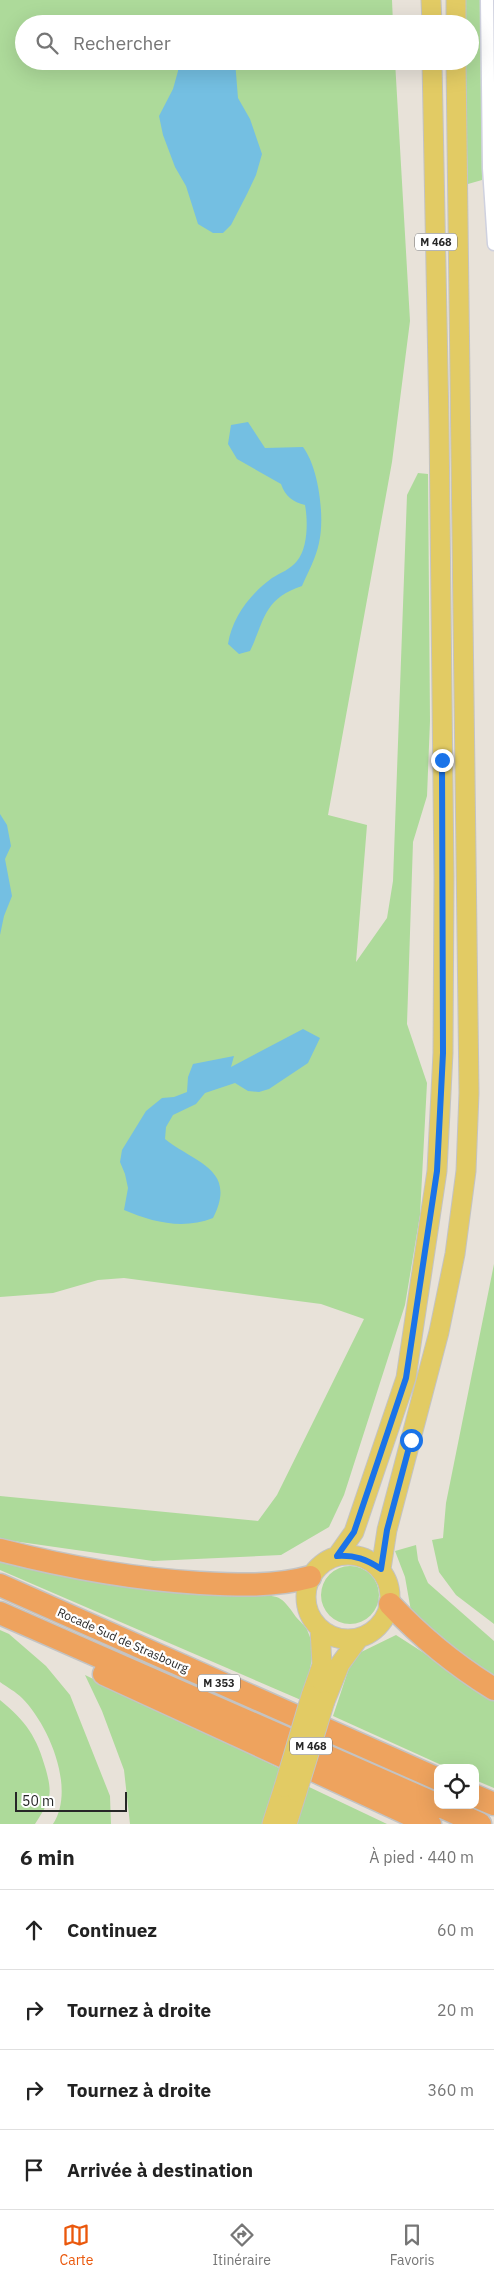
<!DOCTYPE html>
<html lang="fr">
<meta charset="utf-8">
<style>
:root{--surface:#fff;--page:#f6f6f6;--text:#222;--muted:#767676;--line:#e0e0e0;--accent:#ea580c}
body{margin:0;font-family:"IBM Plex Sans",sans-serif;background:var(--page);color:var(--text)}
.controls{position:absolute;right:15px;bottom:15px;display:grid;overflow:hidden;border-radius:10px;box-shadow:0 5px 20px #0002}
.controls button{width:45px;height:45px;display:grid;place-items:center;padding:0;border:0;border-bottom:1px solid var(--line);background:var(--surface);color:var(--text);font:25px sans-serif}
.scale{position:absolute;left:15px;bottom:12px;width:112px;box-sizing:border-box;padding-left:5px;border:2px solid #272727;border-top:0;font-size:14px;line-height:18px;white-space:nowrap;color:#272727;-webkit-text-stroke:4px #fff;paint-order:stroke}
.stop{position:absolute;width:15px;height:15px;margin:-11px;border:4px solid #1a73e8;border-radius:50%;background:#fff}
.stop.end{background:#1a73e8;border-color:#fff;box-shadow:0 1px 5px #0008}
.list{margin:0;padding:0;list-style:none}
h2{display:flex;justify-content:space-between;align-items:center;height:65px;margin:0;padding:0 20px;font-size:21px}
h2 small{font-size:16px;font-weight:400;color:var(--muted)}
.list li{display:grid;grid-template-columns:32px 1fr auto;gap:15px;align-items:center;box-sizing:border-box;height:80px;padding:0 20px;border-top:1px solid var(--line)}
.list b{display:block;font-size:19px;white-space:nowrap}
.list em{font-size:16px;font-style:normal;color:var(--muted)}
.icon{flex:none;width:28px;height:28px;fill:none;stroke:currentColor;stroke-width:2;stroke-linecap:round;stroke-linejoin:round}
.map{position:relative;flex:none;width:494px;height:1824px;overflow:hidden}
.search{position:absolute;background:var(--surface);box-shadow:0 5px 20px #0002;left:15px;right:15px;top:15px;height:55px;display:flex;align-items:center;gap:12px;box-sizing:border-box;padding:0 18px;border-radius:28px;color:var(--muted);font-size:19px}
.sheet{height:385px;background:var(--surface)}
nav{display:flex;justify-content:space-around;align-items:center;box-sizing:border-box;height:70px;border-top:1px solid var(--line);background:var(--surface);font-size:14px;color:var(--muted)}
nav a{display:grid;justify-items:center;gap:2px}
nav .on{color:var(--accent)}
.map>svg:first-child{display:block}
.green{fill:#adda9a}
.water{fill:#74bfe2}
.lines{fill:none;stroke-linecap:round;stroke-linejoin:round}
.street-casing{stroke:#cfd1df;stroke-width:15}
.primary-casing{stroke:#c3c3c3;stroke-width:21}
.highway-casing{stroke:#c3c3c3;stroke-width:25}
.street{stroke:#fff;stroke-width:12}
.primary{stroke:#e2cb64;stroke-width:19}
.highway{stroke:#eea35e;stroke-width:22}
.primary-bridge-casing{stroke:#c3c3c3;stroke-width:21;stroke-linecap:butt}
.primary-bridge{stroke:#e2cb64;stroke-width:19}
.route{stroke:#1a73e8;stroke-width:6}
.labels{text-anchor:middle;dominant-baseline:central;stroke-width:4.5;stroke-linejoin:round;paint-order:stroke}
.shield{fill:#fff;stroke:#686868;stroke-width:1}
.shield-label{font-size:11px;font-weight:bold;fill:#272727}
.street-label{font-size:12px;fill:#272727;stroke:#fff}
</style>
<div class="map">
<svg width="494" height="1824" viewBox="0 0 494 1824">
<rect width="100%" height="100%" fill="#e8e2d9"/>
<!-- green -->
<path class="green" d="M0,0H392L393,24H24V61H395L410,321L392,462L328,815L367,825L356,962L387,918L393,881L407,495L418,473L428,474L430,721L427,796L413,842L407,1024L427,1083L420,1215L405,1305L344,1495L329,1527L281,1555L153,1561L13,1541L0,1538V1496L258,1521L277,1495L364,1319L321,1304L124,1278L98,1280L53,1293L0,1297Z
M462,0H480L482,180L468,184L464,61H470V24H463Z
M494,1264V1624L456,1595L439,1572L432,1540L443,1538L446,1503Z
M416,1545L418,1560L428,1583L494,1641V1677L459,1655L411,1611L405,1577L395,1551Z
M0,1557L252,1595C279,1596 280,1594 296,1617C300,1622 306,1626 308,1632C318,1654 307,1679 301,1700L0,1570Z
M321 1595a29 29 0 1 1 58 0a29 29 0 1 1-58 0Z
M0,1630L9,1634L46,1666L70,1695L110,1796L111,1824H53C76,1789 49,1725 22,1698C16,1692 7,1687 0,1682Z
M396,1635L494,1698V1788L475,1780V1768H448L333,1716L353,1656Z
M85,1675L281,1769L262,1824H130L124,1770L102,1711Z
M0,1700C26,1721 37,1737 46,1770C48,1778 51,1788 49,1797C47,1806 40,1816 35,1824H0Z
M307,1786L387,1824H296Z"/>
<!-- water -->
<path class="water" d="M178,61H235L238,98L250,119L262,154L256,175L247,194L231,225L223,233H213L198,224L186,186L175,167L163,135L159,116L173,89L178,71Z
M248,422L265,448L303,447C319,468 325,518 319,543C316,558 308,572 302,586C263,599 265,620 250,651L239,654L228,644C232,618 250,594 272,578C280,573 291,569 297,561C308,548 308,521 305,505C293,502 285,496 281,484L237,459L228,444L231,425Z
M0,814L7,825L11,846L5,859L12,896L4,916L0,935Z
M303,1029L320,1038L308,1063L269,1089L259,1092L248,1091L235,1083L205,1093L196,1104L173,1115L166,1127L165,1139C195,1163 238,1169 213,1218C183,1230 152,1222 124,1210L128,1188L125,1174L120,1162L122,1150L146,1111L162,1098L174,1097L187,1092L188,1077L193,1064L234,1056L231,1067Z"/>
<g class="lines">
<defs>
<path id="street" d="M487,0L489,168L494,244"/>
<path id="primary" d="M431,0L432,24
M456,0V24
M306 1597a42 42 0 1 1 84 0a42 42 0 1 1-84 0Z
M337,1556L354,1532L406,1378L437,1171L443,1053L444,877L439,423L432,61
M381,1569L387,1530L439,1332L455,1254L466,1171L469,1093L456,61
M311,1696L322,1665L320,1629
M325,1701L340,1664L359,1638
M272,1824L284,1787
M287,1824L297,1792"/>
<path id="highway" d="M0,1550C66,1567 132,1579 200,1583C237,1585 273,1587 310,1577
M0,1585L438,1779
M390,1604C422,1638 455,1665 494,1689
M0,1613L438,1805
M104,1674L430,1824
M475,1796L494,1804
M438,1805L480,1824"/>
</defs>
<!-- street casing -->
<use href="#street" class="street-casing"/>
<!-- primary casing -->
<use href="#primary" class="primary-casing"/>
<!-- highway casing -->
<use href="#highway" class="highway-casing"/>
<!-- street -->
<use href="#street" class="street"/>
<!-- primary -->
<use href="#primary" class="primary"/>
<!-- highway -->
<use href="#highway" class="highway"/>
<defs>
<path id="primary-bridge" d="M284,1787L311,1696
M297,1792L325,1701"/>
</defs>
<!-- primary-bridge casing -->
<use href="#primary-bridge" class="primary-bridge-casing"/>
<!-- primary-bridge -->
<use href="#primary-bridge" class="primary-bridge"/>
</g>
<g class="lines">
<!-- route -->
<path class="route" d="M411,1440L387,1530L381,1569C366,1559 355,1555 337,1556L354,1532L406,1378L437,1171L443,1053L442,760"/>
</g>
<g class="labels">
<!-- shield labels -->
<g class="shield">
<rect x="415" y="233.5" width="42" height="17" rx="4"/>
<rect x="198" y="1674.5" width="42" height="17" rx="4"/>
<rect x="290" y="1737.5" width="42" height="17" rx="4"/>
</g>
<g class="shield-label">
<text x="436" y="242">M 468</text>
<text x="219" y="1683">M 353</text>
<text x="311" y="1746">M 468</text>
</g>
<!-- street labels -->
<g class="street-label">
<text transform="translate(123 1640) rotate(24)">Rocade Sud de Strasbourg</text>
</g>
</g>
</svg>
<div class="controls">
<button><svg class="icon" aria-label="locate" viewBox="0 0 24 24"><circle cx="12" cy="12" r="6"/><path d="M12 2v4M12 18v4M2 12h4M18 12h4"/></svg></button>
</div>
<div class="scale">50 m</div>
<div class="stop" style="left:411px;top:1440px"></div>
<div class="stop end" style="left:442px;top:760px"></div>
<div class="search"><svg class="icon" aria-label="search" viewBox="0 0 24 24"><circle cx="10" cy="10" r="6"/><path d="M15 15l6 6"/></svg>Rechercher</div>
</div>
<section class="sheet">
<h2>6 min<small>À pied · 440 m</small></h2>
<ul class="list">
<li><svg class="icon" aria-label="ahead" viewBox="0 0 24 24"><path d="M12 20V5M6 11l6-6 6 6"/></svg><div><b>Continuez</b></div><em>60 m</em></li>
<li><svg class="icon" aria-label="right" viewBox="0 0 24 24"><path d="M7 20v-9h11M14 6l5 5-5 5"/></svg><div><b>Tournez à droite</b></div><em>20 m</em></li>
<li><svg class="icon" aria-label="right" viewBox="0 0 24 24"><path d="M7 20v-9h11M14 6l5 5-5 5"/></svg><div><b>Tournez à droite</b></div><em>360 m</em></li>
<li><svg class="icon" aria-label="arrive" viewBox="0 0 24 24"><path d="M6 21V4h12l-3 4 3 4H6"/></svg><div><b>Arrivée à destination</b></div></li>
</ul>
</section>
<nav>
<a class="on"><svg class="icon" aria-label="map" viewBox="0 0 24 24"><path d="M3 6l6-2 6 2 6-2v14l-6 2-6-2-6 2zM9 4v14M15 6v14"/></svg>Carte</a>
<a><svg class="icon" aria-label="directions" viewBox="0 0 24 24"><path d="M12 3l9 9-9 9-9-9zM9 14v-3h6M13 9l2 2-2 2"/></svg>Itinéraire</a>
<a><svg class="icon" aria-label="saved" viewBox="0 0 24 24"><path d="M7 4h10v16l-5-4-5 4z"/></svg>Favoris</a>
</nav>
